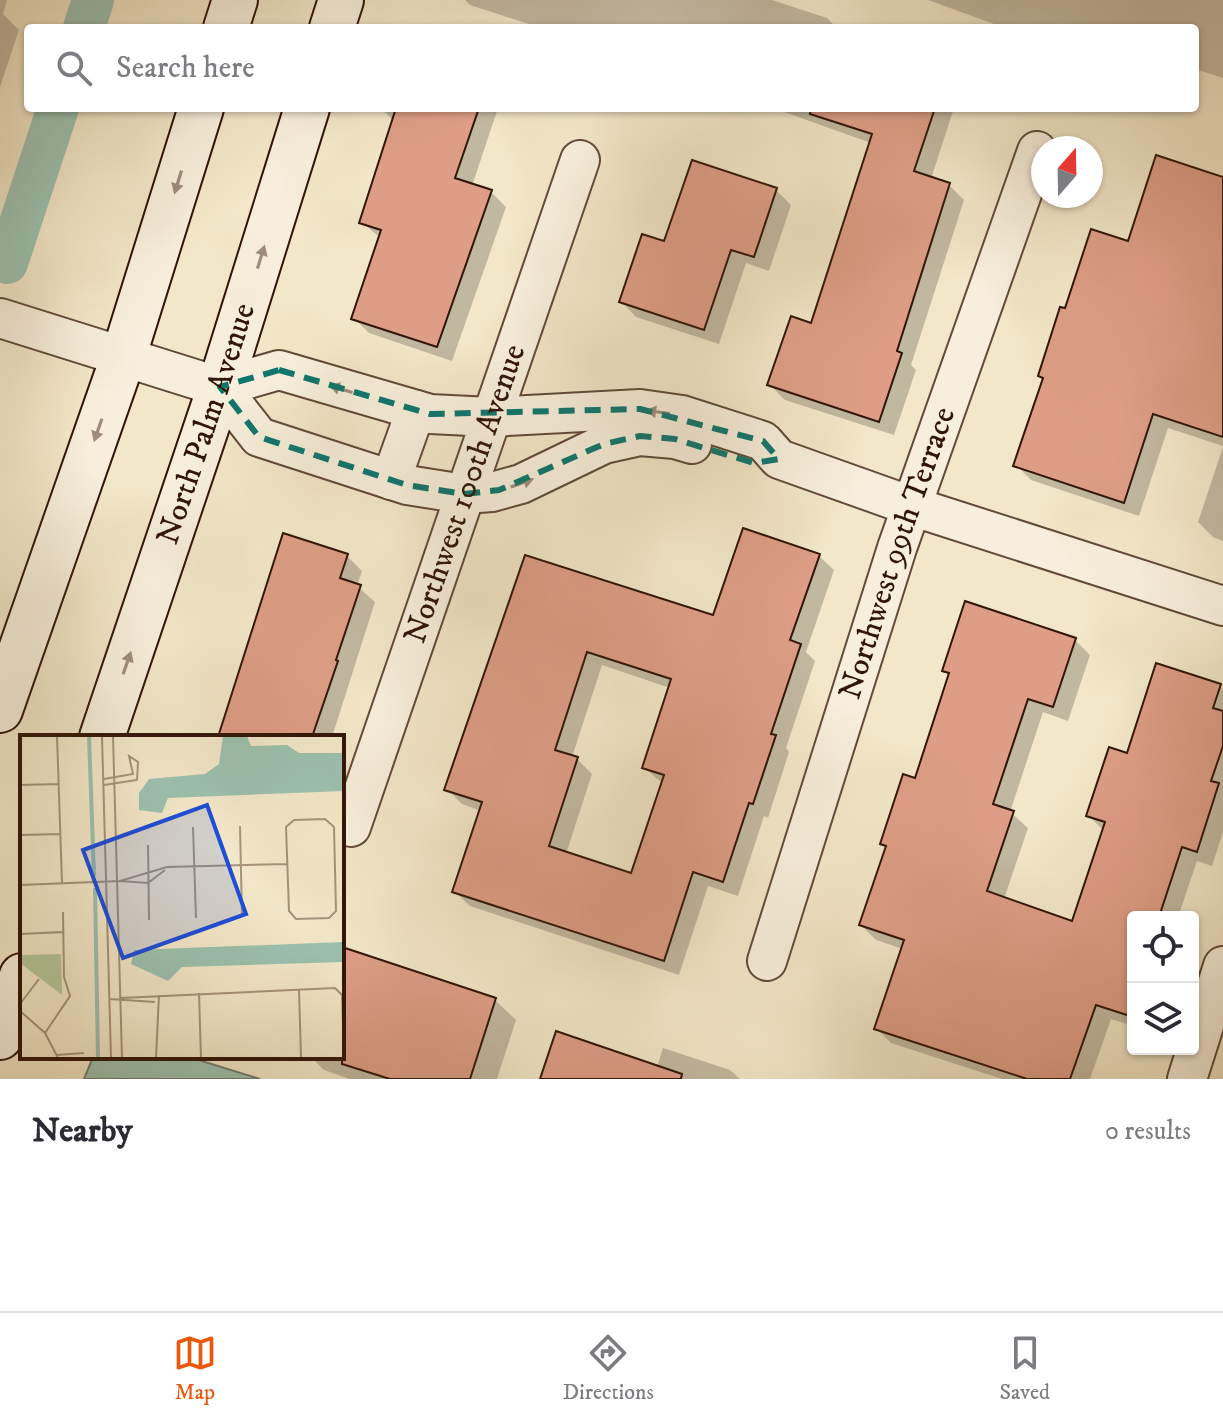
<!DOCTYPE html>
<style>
:root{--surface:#fff;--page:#f2f2f3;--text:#2b2b33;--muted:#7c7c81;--line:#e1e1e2;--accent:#ea580c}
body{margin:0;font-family:"IM FELL DW Pica",serif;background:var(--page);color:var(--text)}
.controls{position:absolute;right:24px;bottom:24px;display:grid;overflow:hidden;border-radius:8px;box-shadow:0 2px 6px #0004}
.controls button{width:72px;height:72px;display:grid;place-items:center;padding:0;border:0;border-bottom:2px solid var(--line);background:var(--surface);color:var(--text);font:40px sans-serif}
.compass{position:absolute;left:1031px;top:136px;width:72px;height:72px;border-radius:50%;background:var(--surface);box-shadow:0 2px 6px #0004;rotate:20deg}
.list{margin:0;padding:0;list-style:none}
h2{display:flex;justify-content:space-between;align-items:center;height:104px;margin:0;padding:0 32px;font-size:34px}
h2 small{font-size:26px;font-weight:400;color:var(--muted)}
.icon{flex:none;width:44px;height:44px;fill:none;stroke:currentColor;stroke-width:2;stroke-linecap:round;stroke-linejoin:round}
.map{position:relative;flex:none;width:1223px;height:1079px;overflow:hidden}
.search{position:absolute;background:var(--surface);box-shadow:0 2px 6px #0004;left:24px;right:24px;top:24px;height:88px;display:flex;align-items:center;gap:20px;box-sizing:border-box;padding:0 28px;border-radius:8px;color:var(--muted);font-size:30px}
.sheet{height:232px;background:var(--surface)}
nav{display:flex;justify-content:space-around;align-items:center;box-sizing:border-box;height:112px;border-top:2px solid var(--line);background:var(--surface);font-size:22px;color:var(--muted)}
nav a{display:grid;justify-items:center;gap:4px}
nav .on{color:var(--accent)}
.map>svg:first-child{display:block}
.water{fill:#9cc1af;stroke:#717c6d;stroke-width:2}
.shadow{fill:#0003;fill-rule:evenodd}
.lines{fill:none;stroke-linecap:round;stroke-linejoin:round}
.canal{stroke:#9cc1af;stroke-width:42}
.building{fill:#dd9d86;stroke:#311509;stroke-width:2;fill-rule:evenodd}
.street-casing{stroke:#614a39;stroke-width:42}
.secondary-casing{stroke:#311509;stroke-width:48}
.street{stroke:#f7efdb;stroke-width:38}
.secondary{stroke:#f7efdb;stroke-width:44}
.oneway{fill:#9e8d7c}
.marked{fill:none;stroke:#0f766e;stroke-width:6;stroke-dasharray:16 10;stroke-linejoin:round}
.labels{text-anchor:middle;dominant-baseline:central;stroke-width:8;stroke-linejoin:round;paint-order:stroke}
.street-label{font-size:32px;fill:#311509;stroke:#f7efdb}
.inset-river{fill:none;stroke:#9cc1af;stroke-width:4}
.inset-road{fill:none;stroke:#a5937c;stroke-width:2}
.view{fill:#1d4ed8;fill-opacity:0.15;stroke:#1d4ed8;stroke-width:4}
.inset-edge{fill:none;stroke:#311509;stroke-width:4}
</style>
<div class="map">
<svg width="1223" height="1079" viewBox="0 0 1223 1079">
<rect width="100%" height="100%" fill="#f2e7c8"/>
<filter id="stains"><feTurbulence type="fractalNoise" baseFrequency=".0025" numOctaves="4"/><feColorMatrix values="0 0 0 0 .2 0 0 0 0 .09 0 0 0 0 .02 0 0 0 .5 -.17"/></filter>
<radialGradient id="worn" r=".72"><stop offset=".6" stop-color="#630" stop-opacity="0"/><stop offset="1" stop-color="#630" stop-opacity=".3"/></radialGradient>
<!-- water -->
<path class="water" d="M93,1057H189L260,1079H84Z"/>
<!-- shadow -->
<path class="shadow" d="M0,0H7L3,14L19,30L0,87Z
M465,0H772L827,18L837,28H541L470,5Z
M928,0H1223V78L1195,69V28H1005Z
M386,108H498L472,186L491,192L506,207L452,361L369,333L354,318L381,238L361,222L394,121L385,112Z
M773,108H954L931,179L949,185L964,200L911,365L916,370L894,435L785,400L770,385L813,326L871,143Z
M1223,178V446L1168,428L1139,516L1031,480L1016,465L1044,380L1040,376L1067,311L1129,244Z
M776,190L791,205L769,271L746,263L719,344L636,317L622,302Z
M1223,447V541L1213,537L1198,522Z
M347,556L362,571L357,586L375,602L332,737H220Z
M819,556L834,570L806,652L815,661L786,748L789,752L768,818L764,816L738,896L708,886L679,975L470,906L455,892L481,811L462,804L447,789L527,557L715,617ZM602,665L670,688L644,767L663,784L632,876L566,854L592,774L577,759L572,757Z
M1075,640L1090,655L1068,721L1043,712L1010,812L1028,828L1004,899L1073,923L1104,831L1088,815L1128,755L1220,686L1223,689V832L1212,866L1197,861L1178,917H1133V1026L1111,1019L1090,1079H1002L891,1043L876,1028L903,949L876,940L861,925L887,848L882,843L916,781L951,677L944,670Z
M342,949L495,1000L516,1020L497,1079H350L324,1070L311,1057H342Z
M663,1048L730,1070L740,1079H542L657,1067Z"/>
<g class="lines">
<!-- canal -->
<path class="canal" d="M84,28L93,0
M7,263L58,108"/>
</g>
<!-- building -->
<path class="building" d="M396,108H479L455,178L492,190L437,347L351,319L381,230L359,223Z
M811,108H935L914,171L950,183L897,351L902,353L879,422L767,385L791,316L811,323L872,134L810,114Z
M1156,155L1223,177V437L1153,414L1124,503L1013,466L1043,378L1038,376L1060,307L1065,308L1091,229L1128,241Z
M692,160L777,188L754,257L731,250L704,330L619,302L642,234L664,241Z
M743,528L820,554L790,640L801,644L771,734L776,735L753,804L749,803L723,882L693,872L664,961L452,892L482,802L444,790L525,555L713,615ZM587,652L671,679L642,768L664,775L631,873L549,846L578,757L555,750Z
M283,533L348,554L340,578L361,585L336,660L338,661L312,737H218Z
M965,601L1076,638L1053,707L1028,699L993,804L1014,811L987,891L1072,921L1105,822L1086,816L1109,747L1127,753L1156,663L1221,684L1213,708L1223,711V746L1211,781L1219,783L1197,852L1182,847L1159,917H1133V1017L1096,1005L1070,1079H1027L874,1029L904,940L859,925L886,846L880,844L903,774L915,778L949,673L942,671Z
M342,947L496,998L470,1079H390L342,1064Z
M556,1031L682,1074L681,1079H540Z"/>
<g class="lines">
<defs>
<g id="street">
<path d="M0,318L220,387L279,370L430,414L491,417L640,409L682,415L763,441L779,459L911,506L1223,606"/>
<path d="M220,387L259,437L407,485L464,494L492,492L521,484L604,444L640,436L675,439L692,444"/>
<path d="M391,480L416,410"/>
<path id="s1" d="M351,827L580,160"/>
<path id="s2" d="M767,961L897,548L1037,151"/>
<path d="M1187,1079L1223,966"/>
</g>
<g id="secondary">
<path d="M226,28L235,0"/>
<path d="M332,28L341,0"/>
<path d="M0,710L124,355L201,108"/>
<path id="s3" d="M102,737L220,387L307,108"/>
<path d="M0,1037L22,976"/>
</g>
</defs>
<!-- street casing -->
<use href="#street" class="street-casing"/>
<!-- secondary casing -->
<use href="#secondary" class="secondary-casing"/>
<!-- street -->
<use href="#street" class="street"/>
<!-- secondary -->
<use href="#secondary" class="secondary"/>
</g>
<!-- one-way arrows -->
<defs><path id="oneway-solid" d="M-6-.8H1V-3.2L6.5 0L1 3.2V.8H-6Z" transform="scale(2)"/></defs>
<g class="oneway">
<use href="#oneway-solid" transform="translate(178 182) rotate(107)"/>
<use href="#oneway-solid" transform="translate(261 257) rotate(-73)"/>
<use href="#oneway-solid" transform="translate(341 389) rotate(-163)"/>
<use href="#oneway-solid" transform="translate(658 412) rotate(-172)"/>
<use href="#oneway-solid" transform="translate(98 430) rotate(109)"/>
<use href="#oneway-solid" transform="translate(522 483) rotate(-20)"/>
<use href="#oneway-solid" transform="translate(127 663) rotate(-71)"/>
</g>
<!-- marked area -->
<path class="marked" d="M279,370L430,414L640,409L763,441L779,459L754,463L675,439L640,436L604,444L499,490L464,494L407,485L259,437L220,387Z"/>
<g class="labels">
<!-- street labels -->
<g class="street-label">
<text stroke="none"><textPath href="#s3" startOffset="330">North Palm Avenue</textPath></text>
<text stroke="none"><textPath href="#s1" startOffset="352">Northwest 100th Avenue</textPath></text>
<text stroke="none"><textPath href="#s2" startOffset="428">Northwest 99th Terrace</textPath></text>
</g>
</g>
<!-- overview -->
<g transform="translate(20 735)">
<rect width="324" height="324" fill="#f2e7c8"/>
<path d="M41,219L42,260L0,228V220Z" fill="#b4c79b"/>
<path d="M203,1H227L231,11L267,10L279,18H324V56L148,63L142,78L119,75V58L129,44L185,39L199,29ZM324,207V227L162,232L148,246L111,229L114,215Z" fill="#9cc1af"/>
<path class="inset-river" d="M69,1L74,141M75,153L78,323"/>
<path class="inset-road" d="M37,1L42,148M82,1L91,323M93,1L102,323M84,44L113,39L109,21L118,27L117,45L84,50M0,50L39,49M305,84L314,92L316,176L309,183L276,184L269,176L266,92L274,85ZM220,91L222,181M173,92L176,183M0,100L41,99M128,110L129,185M100,146L128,148L145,135M0,150L100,146L147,132L267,129M0,199L43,197M279,255L281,323M179,258L181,323M101,263L315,253L322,260L324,319M90,264L135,267M0,269L19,244M0,276L25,298L38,323M25,298L50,261L44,242L43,177M37,320L64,318M136,323L139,260"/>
<path class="view" d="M187,70L226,179L103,223L63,115Z"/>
<rect width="324" height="324" class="inset-edge"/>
</g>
<rect width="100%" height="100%" filter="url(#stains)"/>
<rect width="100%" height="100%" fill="url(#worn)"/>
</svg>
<div class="controls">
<button><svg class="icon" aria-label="locate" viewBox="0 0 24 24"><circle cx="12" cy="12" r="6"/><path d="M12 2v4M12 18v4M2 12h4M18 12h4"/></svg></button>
<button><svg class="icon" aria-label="layers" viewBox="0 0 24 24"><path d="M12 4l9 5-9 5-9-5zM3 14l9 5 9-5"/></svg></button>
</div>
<svg class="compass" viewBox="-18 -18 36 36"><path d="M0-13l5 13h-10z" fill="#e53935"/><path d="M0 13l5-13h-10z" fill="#7c7c81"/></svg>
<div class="search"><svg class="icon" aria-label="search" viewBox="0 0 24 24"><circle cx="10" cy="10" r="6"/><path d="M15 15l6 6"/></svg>Search here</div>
</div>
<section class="sheet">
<h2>Nearby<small>0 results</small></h2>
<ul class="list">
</ul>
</section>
<nav>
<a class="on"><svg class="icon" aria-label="map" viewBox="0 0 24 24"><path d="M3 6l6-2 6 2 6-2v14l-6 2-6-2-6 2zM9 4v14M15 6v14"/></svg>Map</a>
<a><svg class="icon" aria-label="directions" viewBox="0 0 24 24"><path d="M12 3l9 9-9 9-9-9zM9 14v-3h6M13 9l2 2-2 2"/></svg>Directions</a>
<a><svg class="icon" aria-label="saved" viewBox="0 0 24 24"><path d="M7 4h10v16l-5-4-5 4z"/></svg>Saved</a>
</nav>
